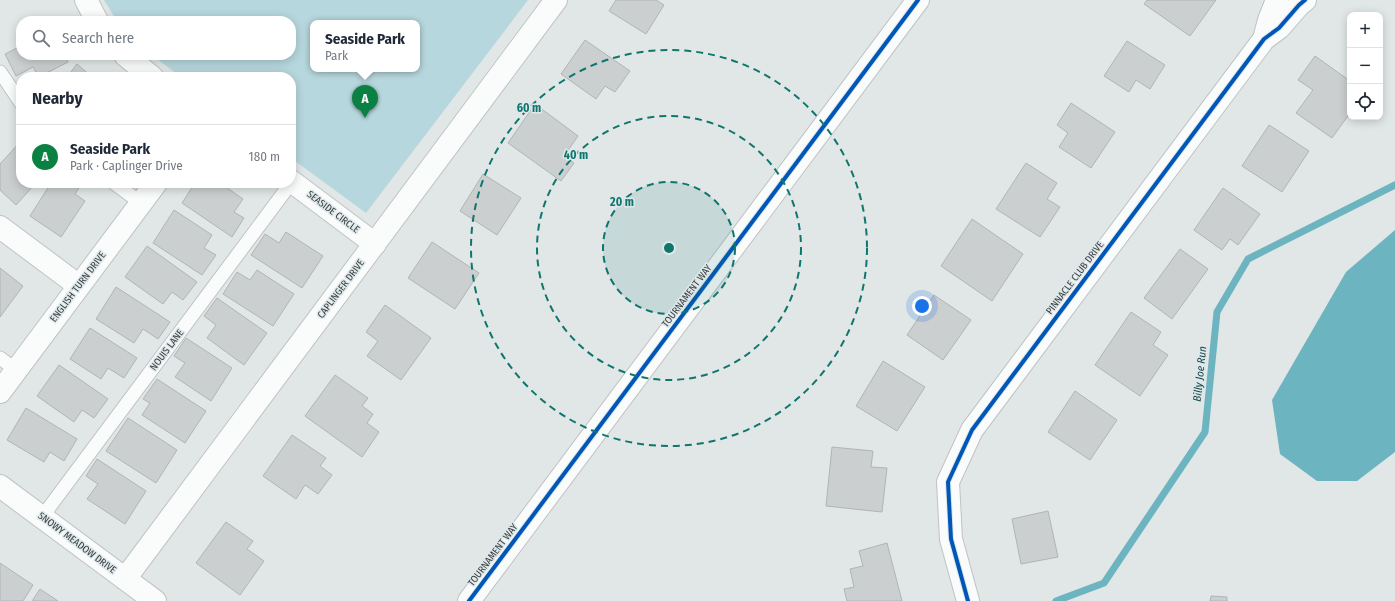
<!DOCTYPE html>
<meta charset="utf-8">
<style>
:root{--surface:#fff;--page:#f2f2f3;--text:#1f2937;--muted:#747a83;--line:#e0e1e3;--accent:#0b8043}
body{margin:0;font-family:"Fira Sans Condensed",sans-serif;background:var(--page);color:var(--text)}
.controls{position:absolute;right:12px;top:12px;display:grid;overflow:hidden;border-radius:8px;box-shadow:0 2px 10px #0003}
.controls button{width:36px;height:36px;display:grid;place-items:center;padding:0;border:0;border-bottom:1px solid var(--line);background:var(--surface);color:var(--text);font:20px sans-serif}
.you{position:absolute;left:922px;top:306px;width:14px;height:14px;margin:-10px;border:3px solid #fff;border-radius:50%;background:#1a73e8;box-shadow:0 0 0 6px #1a73e833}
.badge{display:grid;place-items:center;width:26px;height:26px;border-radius:50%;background:var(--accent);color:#fff;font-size:13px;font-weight:700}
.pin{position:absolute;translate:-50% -33px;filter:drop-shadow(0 1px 2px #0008)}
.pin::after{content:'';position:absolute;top:21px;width:14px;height:12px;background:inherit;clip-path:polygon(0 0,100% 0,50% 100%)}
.popup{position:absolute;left:310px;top:20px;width:110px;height:52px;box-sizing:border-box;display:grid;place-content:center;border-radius:8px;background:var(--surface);filter:drop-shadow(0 1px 3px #0005);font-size:13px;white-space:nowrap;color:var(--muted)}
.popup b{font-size:15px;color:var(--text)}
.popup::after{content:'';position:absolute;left:50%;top:100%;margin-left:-8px;border:8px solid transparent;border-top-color:var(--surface)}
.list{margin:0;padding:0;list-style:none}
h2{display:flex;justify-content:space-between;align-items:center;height:52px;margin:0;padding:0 16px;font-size:17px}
h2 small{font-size:13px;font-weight:400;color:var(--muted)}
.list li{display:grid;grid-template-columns:26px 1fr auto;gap:12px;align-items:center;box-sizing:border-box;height:64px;padding:0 16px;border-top:1px solid var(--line)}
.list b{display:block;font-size:15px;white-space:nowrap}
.list p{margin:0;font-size:13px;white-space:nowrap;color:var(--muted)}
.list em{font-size:13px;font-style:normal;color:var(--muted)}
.icon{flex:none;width:22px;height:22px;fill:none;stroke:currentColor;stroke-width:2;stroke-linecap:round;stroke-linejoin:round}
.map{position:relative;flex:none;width:1395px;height:601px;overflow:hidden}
.search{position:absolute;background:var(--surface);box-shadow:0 2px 10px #0003;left:16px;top:16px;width:280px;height:44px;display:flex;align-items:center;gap:10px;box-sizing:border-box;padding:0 14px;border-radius:16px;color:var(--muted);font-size:15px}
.panel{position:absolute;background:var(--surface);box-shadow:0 2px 10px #0003;left:16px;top:72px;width:280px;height:116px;border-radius:16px}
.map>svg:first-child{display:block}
.green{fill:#b6d7dd;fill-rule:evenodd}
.water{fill:#6bb4c0}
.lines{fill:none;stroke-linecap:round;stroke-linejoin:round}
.stream{stroke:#6bb4c0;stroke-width:7}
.building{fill:#cbcfd0;stroke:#b0b4b4}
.lane-casing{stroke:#bfc3c4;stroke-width:15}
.street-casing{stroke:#bfc3c4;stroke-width:24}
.lane{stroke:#fafbfb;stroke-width:13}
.street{stroke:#fafbfb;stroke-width:22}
.cycleway-casing{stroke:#dee8ea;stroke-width:6}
.cycleway{stroke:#0057b8;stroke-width:4}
.ring{fill:none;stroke:#0f766e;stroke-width:2;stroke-dasharray:7 5}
.labels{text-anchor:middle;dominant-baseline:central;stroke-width:3;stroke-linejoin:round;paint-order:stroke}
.street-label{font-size:10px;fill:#393d3e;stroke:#dee8ea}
.water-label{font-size:11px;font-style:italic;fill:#0b3b42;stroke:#dee8ea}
.centre{fill:#0f766e;stroke:#dee8ea;stroke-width:2}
.ring-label{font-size:12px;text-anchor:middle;font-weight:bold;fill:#0f766e;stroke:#dee8ea;stroke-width:3;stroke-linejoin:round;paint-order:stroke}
</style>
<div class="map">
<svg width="1395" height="601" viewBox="0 0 1395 601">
<rect width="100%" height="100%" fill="#e1e6e7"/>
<!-- green -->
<path class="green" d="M104,0H528L366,213L291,158V77H181L152,55H291V21H117ZM313,23H417V69H313Z"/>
<!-- water -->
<path class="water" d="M1395,230V452L1357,481H1317L1280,454L1272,400L1346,272Z"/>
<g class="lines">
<!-- stream -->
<path class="stream" d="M1056,601L1104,583L1205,432L1217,312L1248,259L1395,185"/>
</g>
<!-- building -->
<path class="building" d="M616,0H656L664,5L646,34L609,11Z
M1147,0H1216L1190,36L1144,4Z
M585,40L630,71L615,92L605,86L596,99L561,74Z
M1127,41L1165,65L1150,89L1136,80L1129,92L1104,76Z
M21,46V55H64L68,62L39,77L33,67L16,76L5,54Z
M1315,56L1350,81V113L1332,138L1296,113L1313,90L1298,80Z
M77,64L92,77H67Z
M1071,103L1115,132L1091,168L1059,147L1068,133L1057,125Z
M535,104L578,136L564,156L574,163L561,181L508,143Z
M1269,125L1309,151L1282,192L1242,166Z
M21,141V183H36L16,205L0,190V164Z
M1026,163L1057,183L1047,199L1060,207L1040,237L996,209Z
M483,174L521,198L497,235L460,211Z
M51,183H82L75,194L85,201L61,237L30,216Z
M195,183H220L243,199L234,212L244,218L232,237L182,203Z
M1223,188L1260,214L1238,245L1230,239L1222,250L1194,230Z
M174,210L212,235L204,248L216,255L202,275L153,243Z
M972,219L1023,254L992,301L941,266Z
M286,232L323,256L302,288L251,255L265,234L279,243Z
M432,242L479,273L455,309L408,278Z
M147,246L197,282L183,300L172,292L163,304L125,277Z
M1180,249L1208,269L1172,319L1144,298Z
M0,268L23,286L0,317Z
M257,270L294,294L273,326L223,294L237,272L250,280Z
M116,287L170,322L158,339L143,329L134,343L96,319Z
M934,295L971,320L943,360L907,335Z
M217,298L267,333L244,365L207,338L216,325L204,316Z
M385,305L431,338L401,380L367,356L378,341L366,332Z
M1131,312L1161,332L1153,345L1168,355L1140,396L1095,365Z
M90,328L137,358L124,378L108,368L101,379L70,359Z
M186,338L232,368L211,401L175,377L185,363L174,356Z
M883,361L925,387L897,431L856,406Z
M59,365L108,399L94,418L82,410L74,422L37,396Z
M335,375L368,398L362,406L373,414L367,423L379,432L362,457L305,416Z
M157,379L206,411L185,443L142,415L150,403L143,399Z
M1075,391L1117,420L1090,460L1048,432Z
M26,408L77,439L64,461L50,452L44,462L7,440Z
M128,418L177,450L156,483L106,451Z
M292,435L326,458L320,466L332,475L318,494L305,485L296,499L263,476Z
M832,447L873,451L871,467L887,468L882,512L826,506Z
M97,459L146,491L125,524L87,499L98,484L86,476Z
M1048,511L1058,557L1021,564L1012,519Z
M226,522L253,541L247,549L264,561L240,595L196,563Z
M887,543L902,601H847L844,589L854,587L850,569L863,566L859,551Z
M0,563L33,585L23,601H0Z
M40,589L58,601H32Z
M1211,596L1227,597V601H1210Z"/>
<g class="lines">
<defs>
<path id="lane" d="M0,72L21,103
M114,183L141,203
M0,358L16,370
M42,517L291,183"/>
<path id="street" d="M86,0L97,21
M1264,39L1269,20L1277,0
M125,55L152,77
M291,181L375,244
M0,227L79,286
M0,392L156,183
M0,486L155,601
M125,579L556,0
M469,601L918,0
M968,601L951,539L948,482L972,430L1264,39L1279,28L1299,5L1305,0"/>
</defs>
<!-- lane casing -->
<use href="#lane" class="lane-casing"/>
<!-- street casing -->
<use href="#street" class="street-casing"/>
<!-- lane -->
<use href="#lane" class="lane"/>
<!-- street -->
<use href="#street" class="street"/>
<defs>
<path id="cycleway" d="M469,601L918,0
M968,601L951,539L948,482L972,430L1264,39L1279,28L1299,5L1305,0"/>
</defs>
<!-- cycleway casing -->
<use href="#cycleway" class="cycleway-casing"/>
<!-- cycleway -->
<use href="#cycleway" class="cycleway"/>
</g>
<!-- distance rings -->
<circle cx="669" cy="248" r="66" fill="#0f766e" fill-opacity=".12"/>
<g class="ring">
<circle cx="669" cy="248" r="66"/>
<circle cx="669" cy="248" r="132"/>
<circle cx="669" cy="248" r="198"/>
</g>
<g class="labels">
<!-- street labels -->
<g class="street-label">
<text transform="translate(333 212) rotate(37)">SEASIDE CIRCLE</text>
<text transform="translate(1075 278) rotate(-53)">PINNACLE CLUB DRIVE</text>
<text transform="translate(78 287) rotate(-53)">ENGLISH TURN DRIVE</text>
<text transform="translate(341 289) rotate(-53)">CAPLINGER DRIVE</text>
<text transform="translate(687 296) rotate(-53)">TOURNAMENT WAY</text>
<text transform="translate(167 350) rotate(-53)">NOUIS LANE</text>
<text transform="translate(77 543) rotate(37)">SNOWY MEADOW DRIVE</text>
<text transform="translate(493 555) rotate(-53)">TOURNAMENT WAY</text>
</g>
<!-- water labels -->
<g class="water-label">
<text transform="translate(1200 374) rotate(-84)">Billy Joe Run</text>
</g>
</g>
<circle cx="669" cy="248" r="6" class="centre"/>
<g class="ring-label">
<text x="529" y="112">60 m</text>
<text x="576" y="159">40 m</text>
<text x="622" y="206">20 m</text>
</g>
</svg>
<div class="controls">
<button>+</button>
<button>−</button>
<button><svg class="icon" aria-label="locate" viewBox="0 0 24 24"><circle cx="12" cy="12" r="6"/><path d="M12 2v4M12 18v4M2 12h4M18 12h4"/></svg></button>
</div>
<div class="you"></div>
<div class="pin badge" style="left:365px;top:118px">A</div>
<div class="popup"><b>Seaside Park</b>Park</div>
<div class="search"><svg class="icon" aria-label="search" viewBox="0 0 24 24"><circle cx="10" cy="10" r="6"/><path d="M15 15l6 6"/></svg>Search here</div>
<section class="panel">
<h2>Nearby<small></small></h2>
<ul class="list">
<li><span class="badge">A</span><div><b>Seaside Park</b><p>Park · Caplinger Drive</p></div><em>180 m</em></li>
</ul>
</section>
</div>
